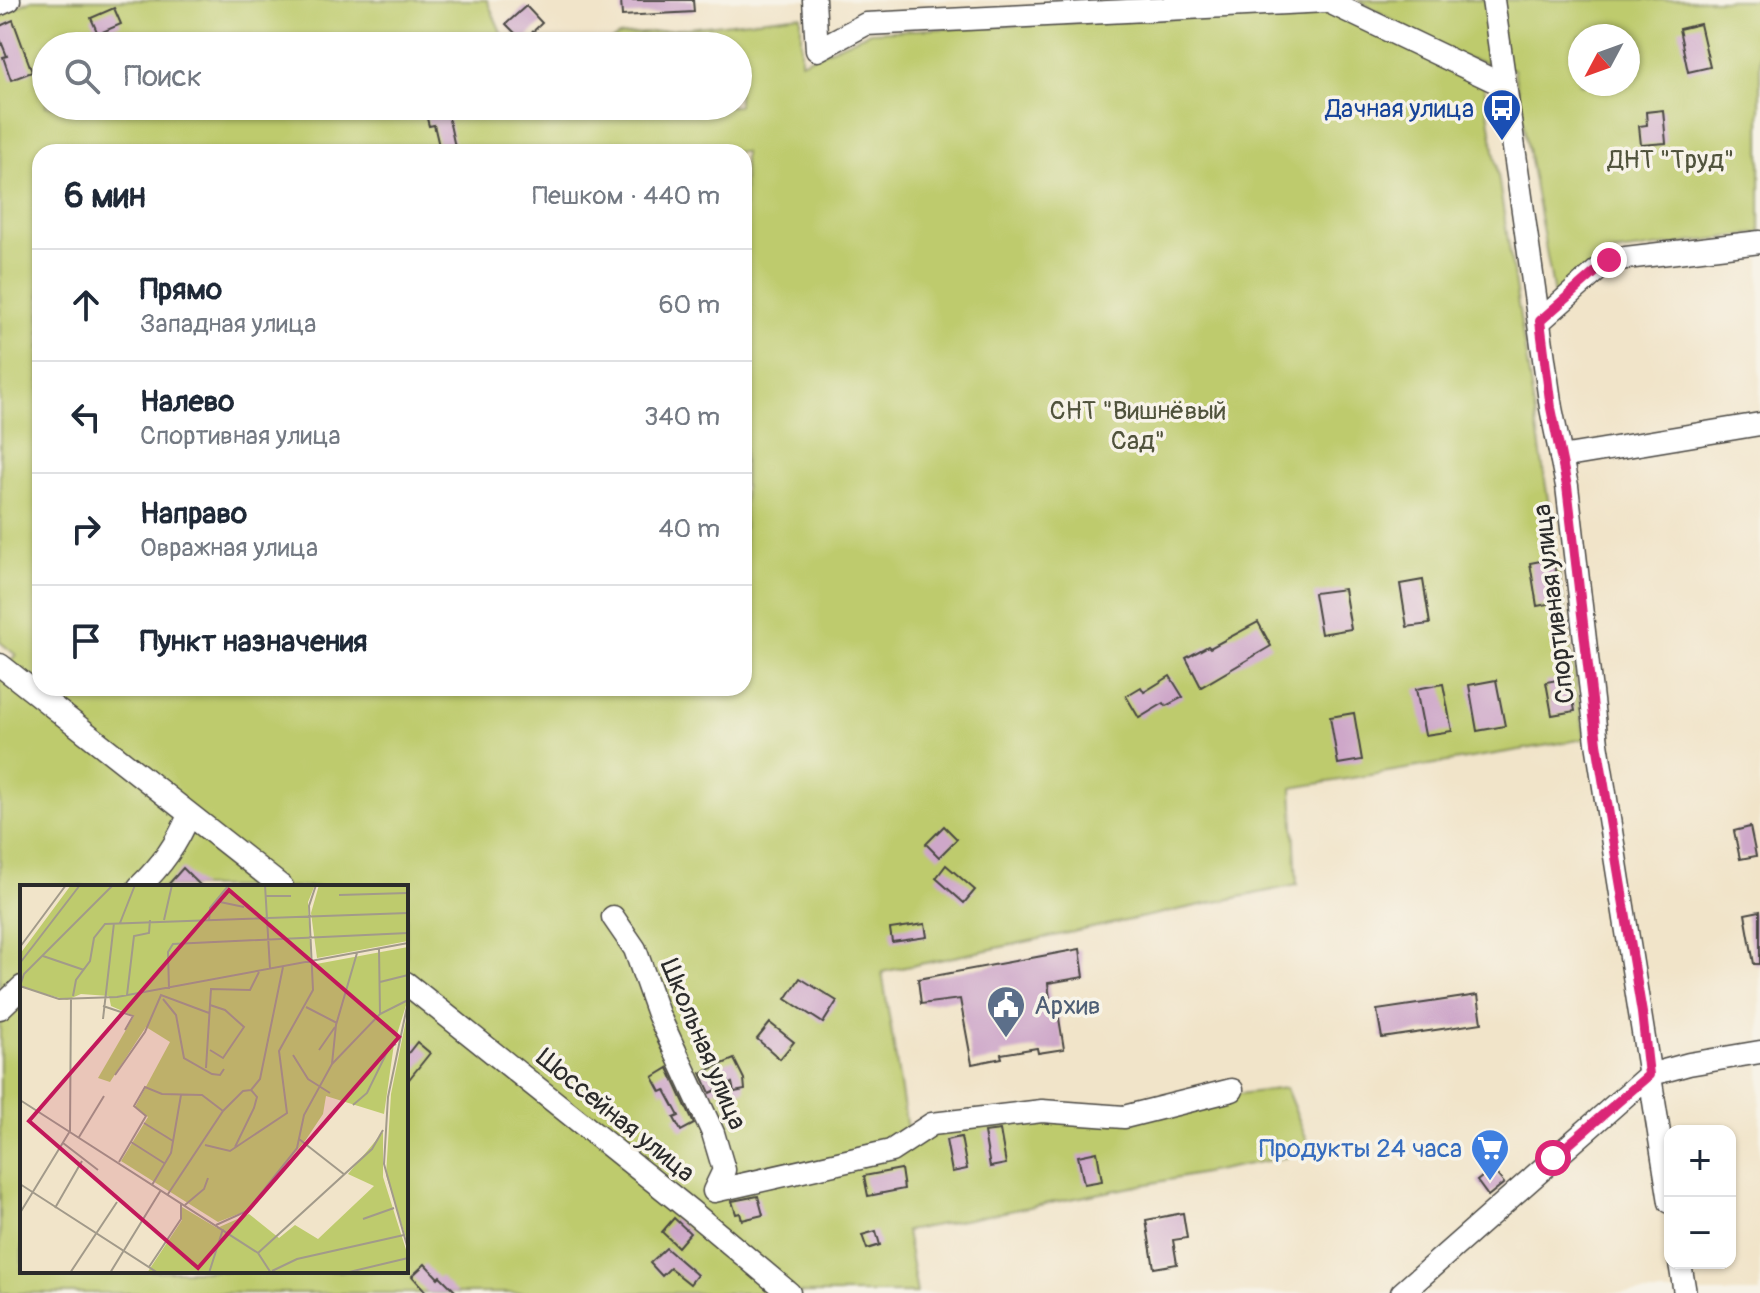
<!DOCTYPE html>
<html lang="ru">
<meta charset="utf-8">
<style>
body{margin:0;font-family:Pangolin,sans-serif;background:#f6f6f7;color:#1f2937}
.controls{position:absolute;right:24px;bottom:24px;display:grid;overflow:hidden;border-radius:16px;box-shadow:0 2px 6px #0004}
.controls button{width:72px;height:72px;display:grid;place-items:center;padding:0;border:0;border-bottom:2px solid #e0e1e3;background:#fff;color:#1f2937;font:40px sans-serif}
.compass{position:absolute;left:1568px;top:24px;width:72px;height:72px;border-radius:50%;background:#fff;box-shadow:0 2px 6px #0004;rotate:229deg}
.stop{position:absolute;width:24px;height:24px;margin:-18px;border:6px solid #db2777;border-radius:50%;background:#fff}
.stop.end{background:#db2777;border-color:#fff;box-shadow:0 2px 8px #0008}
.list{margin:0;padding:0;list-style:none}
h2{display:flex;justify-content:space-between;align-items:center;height:104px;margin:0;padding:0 32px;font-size:34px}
h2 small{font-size:26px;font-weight:400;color:#747a83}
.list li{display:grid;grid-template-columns:52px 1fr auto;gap:24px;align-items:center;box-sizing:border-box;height:112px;padding:0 32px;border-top:2px solid #e0e1e3}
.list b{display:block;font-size:30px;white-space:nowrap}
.list p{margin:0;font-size:26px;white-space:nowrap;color:#747a83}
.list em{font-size:26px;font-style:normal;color:#747a83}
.icon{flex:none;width:44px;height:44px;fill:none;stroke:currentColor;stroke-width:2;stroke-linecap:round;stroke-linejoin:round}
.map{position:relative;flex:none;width:1760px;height:1293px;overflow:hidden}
.search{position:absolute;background:#fff;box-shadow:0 2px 6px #0004;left:32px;top:32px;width:720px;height:88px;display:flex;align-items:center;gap:20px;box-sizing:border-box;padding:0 28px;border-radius:44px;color:#747a83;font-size:30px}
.panel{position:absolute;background:#fff;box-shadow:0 2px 6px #0004;left:32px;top:144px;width:720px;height:552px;border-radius:24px}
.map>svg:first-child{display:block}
.green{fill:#becb6d;stroke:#747b4c;stroke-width:2;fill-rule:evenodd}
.building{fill:#cea7c9}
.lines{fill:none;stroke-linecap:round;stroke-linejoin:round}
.minor-casing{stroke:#494743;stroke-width:25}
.minor{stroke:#fff;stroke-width:22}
.route{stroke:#db2777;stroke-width:10}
.labels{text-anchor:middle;stroke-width:7;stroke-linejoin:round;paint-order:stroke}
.transit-label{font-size:26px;fill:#164399;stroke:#f7f3e8;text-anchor:end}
.park-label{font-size:26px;fill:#50533c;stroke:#f7f3e8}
.street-label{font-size:26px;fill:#2b2b2b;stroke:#f7f3e8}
.service-label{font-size:26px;fill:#4e5e75;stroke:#f7f3e8;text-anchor:start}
.shop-label{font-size:26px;fill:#366cbe;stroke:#f7f3e8;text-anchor:end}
.inset-road{fill:none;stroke:#a29a8a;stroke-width:2}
.view{fill:#c2185b;fill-opacity:0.15;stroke:#c2185b;stroke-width:4}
.inset-edge{fill:none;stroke:#2b2b2b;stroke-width:4}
</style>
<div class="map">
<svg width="1760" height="1293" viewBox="0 0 1760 1293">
<rect width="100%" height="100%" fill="#f7f3e8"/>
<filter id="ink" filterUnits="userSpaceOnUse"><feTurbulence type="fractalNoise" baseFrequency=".0125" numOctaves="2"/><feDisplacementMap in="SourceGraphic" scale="16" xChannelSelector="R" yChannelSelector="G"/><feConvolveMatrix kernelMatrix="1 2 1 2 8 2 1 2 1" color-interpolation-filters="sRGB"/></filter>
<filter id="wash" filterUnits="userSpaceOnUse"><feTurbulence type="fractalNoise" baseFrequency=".006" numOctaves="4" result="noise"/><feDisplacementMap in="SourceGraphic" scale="32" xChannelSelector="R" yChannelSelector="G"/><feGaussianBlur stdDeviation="1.8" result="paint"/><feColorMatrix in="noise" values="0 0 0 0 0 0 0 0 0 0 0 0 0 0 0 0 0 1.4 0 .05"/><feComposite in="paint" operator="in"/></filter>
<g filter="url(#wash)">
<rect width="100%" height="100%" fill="#f1e4c9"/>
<g class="green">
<path d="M32 0H487L507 46H46V106H738V46H603L619 36 801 15V62L870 32 1332 11 1484 85 1585 739 1292 788 1297 885 882 972 908 1135 1286 1088 1312 1152 906 1231 917 1293H0V670L16 655 0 642V15ZM40 152H744V688H40ZM22 887H406V1271H22Z"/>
<path d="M1359 0H1760V233L1611 253 1555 301 1514 69 1449 54ZM1580 36H1628V84H1580Z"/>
</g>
<g id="blocks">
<g class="building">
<path d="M621 0H693L694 12 622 16Z"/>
<path d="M526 6 542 23 523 41 506 24Z"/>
<path d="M114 8 121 24 98 34 91 18Z"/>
<path d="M13 20 32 72 11 80 3 57 7 56 0 39V26Z"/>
<path d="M1700 24 1710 67 1688 72 1679 29Z"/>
<path d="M446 106 455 147 440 150 434 125 429 126 425 111Z"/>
<path d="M1663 110 1666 143 1641 145 1639 126 1647 125 1646 112Z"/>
<path d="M1546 560 1547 565 1554 564 1560 597 1552 598 1553 603 1537 606 1530 563Z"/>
<path d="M1423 580 1430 624 1407 627 1400 584Z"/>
<path d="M1344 589 1351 629 1321 634 1314 593Z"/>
<path d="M1258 622 1271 646 1201 687 1186 658 1208 646 1210 648Z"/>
<path d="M1170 676 1183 697 1166 706 1164 703 1139 718 1126 696 1141 687 1144 692Z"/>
<path d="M1569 678 1575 711 1552 715 1546 682Z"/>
<path d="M1496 680 1505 726 1477 731 1469 685Z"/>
<path d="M1443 684 1452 731 1425 735 1416 689Z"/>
<path d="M1354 713 1362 760 1338 764 1330 717Z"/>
<path d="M944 826 957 839 939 857 926 844Z"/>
<path d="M1750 827 1756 856 1740 859 1734 831Z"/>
<path d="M946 865 975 890 964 903 936 878Z"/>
<path d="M183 868 202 887H166Z"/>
<path d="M1760 911V964H1754L1745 914Z"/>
<path d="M925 924 927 937 892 942 890 929Z"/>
<path d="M1080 949 1084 977 1048 983 1051 1007 1057 1006 1064 1049 1038 1053 1037 1048 1001 1054 1002 1058 972 1064 960 999 921 1004 918 979Z"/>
<path d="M800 978 837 1001 823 1023 786 999Z"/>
<path d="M1478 995 1482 1023 1382 1038 1377 1010Z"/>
<path d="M770 1023 794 1042 780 1059 757 1039Z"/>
<path d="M417 1042 430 1053 406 1083V1056Z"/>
<path d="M734 1059 744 1079 745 1090 734 1092 732 1083 710 1093 701 1073Z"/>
<path d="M668 1068 694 1124 681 1131 674 1118 679 1116 665 1090 661 1092 653 1077Z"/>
<path d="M1000 1130 1006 1164 990 1167 984 1132Z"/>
<path d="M961 1137 967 1169 952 1172 946 1140Z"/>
<path d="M1097 1152 1102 1181 1084 1184 1078 1156Z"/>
<path d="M901 1169 904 1189 868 1196 864 1176Z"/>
<path d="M1492 1169 1504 1183 1488 1196 1477 1181Z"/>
<path d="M758 1196 763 1215 742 1220 740 1213 736 1214 732 1201Z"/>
<path d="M1183 1213 1187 1238 1173 1240 1177 1264 1154 1268 1146 1220Z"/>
<path d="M674 1218 690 1233 678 1247 662 1232Z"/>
<path d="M876 1231 880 1245 867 1249 862 1235Z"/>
<path d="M666 1248 697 1275 690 1284 670 1268 662 1276 650 1263Z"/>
<path d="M425 1264 438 1278 440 1276 457 1293H427L412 1276Z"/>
</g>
</g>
</g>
<g filter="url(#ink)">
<use href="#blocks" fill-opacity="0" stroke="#494743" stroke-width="2"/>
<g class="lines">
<g class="minor-casing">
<g id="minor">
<path d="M814 0 817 50 866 24 1327 1 1505 86"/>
<path d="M1493 0 1551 408 1567 486 1597 743 1670 1202"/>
<path d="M0 4 9 0"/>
<path d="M1540 321 1609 260 1760 242"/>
<path d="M1561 457 1760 424"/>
<path d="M0 665 282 887"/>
<path d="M139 887C162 865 177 844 189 815"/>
<path d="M613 917 635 949 658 1014 713 1133 724 1170 714 1191 891 1151 932 1124 1042 1111 1124 1117 1232 1090"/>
<path d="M406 983 691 1211 789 1293"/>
<path d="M0 1008 22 987"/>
<path d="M1680 1263 1685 1293"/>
<path d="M1402 1293 1649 1075 1689 1064 1760 1052"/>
</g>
</g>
<use href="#minor" class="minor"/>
</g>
</g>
<g class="lines" filter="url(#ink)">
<path class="route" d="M1553 1158 1649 1075 1642 1013 1597 743 1567 486 1551 408 1540 321 1609 260"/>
</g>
<defs>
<g id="bus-pin" transform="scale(2)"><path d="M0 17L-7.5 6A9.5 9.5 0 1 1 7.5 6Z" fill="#1a4fb4" stroke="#f7f3e8"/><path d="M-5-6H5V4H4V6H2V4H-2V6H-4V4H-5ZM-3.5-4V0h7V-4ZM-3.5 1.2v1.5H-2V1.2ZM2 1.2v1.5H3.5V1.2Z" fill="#fff"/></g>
<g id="civic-pin" transform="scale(2)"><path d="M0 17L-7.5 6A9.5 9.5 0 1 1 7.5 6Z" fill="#5c6f8a" stroke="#f7f3e8"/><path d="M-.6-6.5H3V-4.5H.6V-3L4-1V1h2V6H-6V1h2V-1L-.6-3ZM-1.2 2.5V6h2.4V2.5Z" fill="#fff"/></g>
<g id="supermarket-pin" transform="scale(2)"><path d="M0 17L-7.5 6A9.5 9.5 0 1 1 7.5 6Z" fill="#3f7fe0" stroke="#f7f3e8"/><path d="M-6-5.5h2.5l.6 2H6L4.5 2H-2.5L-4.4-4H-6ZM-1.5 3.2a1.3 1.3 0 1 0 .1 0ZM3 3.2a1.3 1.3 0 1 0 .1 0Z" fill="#fff"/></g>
</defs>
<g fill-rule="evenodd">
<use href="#bus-pin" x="1502" y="108"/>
<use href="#civic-pin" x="1006" y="1005"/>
<use href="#supermarket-pin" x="1490" y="1148"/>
</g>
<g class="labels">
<g class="transit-label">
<text x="1474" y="117">Дачная улица</text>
</g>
<g class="park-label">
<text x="1671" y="168">ДНТ "Труд"</text>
<text x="1138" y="419">СНТ "Вишнёвый<tspan x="1138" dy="30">Сад"</tspan></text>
</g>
<g class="street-label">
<text transform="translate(1553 604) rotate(-97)" y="9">Спортивная улица</text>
<text transform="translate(704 1044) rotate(67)" y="9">Школьная улица</text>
<text transform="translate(616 1115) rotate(39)" y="9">Шоссейная улица</text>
</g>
<g class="service-label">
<text x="1034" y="1014">Архив</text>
</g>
<g class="shop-label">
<text x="1462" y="1157">Продукты 24 часа</text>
</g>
</g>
<g transform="translate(20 885)">
<rect width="388" height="388" fill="#f1e4c9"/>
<path d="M51 0H295L288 17 291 80 388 62V114L374 159 364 229 306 211 303 229 285 256 226 326 198 337 101 276 128 232 115 222 150 157 126 142 90 197 78 193 114 131 91 121 89 111 61 109 47 115 0 102V69ZM299 0H388V56L297 73 291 28ZM388 125V359L366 290 371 209ZM363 247V292L388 371V388H127L162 335V322L197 343 229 329 259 353 275 340 298 354 354 301 328 289Z" fill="#becb6d"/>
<path class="inset-road" d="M245 0 250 84M319 10 388 8M246 11H271M200 17 224 22M144 35 152 0M189 35 190 23 209 0M100 38 115 0M0 62 46 0M359 64 360 129M23 71 64 85M0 78 60 0M360 97 388 90M0 101 39 114 97 112 388 58M0 101 4 89 93 0M149 104 148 67 153 59 388 48M107 110 114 51 129 48 130 35M53 111 56 95 70 76 74 53 85 39 388 28M143 114 156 130 164 173 192 189 200 190 204 184M388 117 368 212 364 279 388 364M190 120 205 125 224 142 203 173 190 165M83 121 113 131 105 145M286 122 317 138M83 134 94 38M299 165 315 142M273 170 288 194 310 208M312 179 360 129 388 115M186 183 191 104 230 105 239 87M95 190 125 147 141 110 189 128M0 215 238 368 251 388M333 220 347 208 369 163 376 159M124 238 153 256M59 252 84 211M279 254 325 290M111 257 144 278M43 258 78 285M185 260 210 266 267 228 259 166 293 105 289 21 296 0M215 262 234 223 237 212 231 205 240 194 263 82M99 277 126 231 114 221 125 202 142 209 182 210 203 226M0 299 138 388M132 300 151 268 161 210M148 309 203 226 223 206 231 205M165 320 184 304 188 293M35 323 62 276M0 328 50 246 51 113M343 334 374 323M196 340 227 326 277 263 284 230 312 179 316 140 337 68M238 368 352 264 363 245M129 382 161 334V318M252 386 277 374 384 350M50 388 97 317M90 388 141 305M189 388 203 344M325 388 388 373"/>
<path class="view" d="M209 5 379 152 178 383 9 236Z"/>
<rect width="388" height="388" class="inset-edge"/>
</g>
</svg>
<div class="controls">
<button>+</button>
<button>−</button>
</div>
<svg class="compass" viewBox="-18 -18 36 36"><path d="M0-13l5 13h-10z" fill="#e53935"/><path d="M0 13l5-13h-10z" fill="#747a83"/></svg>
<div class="stop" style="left:1553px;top:1158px"></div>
<div class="stop end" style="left:1609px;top:260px"></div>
<div class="search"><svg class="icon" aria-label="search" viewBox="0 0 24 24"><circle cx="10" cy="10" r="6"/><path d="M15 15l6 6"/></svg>Поиск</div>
<section class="panel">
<h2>6 мин<small>Пешком · 440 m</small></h2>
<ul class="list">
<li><svg class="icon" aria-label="ahead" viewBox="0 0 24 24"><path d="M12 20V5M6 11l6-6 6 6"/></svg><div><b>Прямо</b><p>Западная улица</p></div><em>60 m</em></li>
<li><svg class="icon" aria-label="left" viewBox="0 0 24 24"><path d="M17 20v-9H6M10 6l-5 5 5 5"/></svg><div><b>Налево</b><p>Спортивная улица</p></div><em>340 m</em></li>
<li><svg class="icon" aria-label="right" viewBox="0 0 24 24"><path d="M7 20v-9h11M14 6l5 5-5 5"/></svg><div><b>Направо</b><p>Овражная улица</p></div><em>40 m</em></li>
<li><svg class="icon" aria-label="arrive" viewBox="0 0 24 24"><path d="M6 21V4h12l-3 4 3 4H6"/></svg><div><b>Пункт назначения</b></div></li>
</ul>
</section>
</div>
